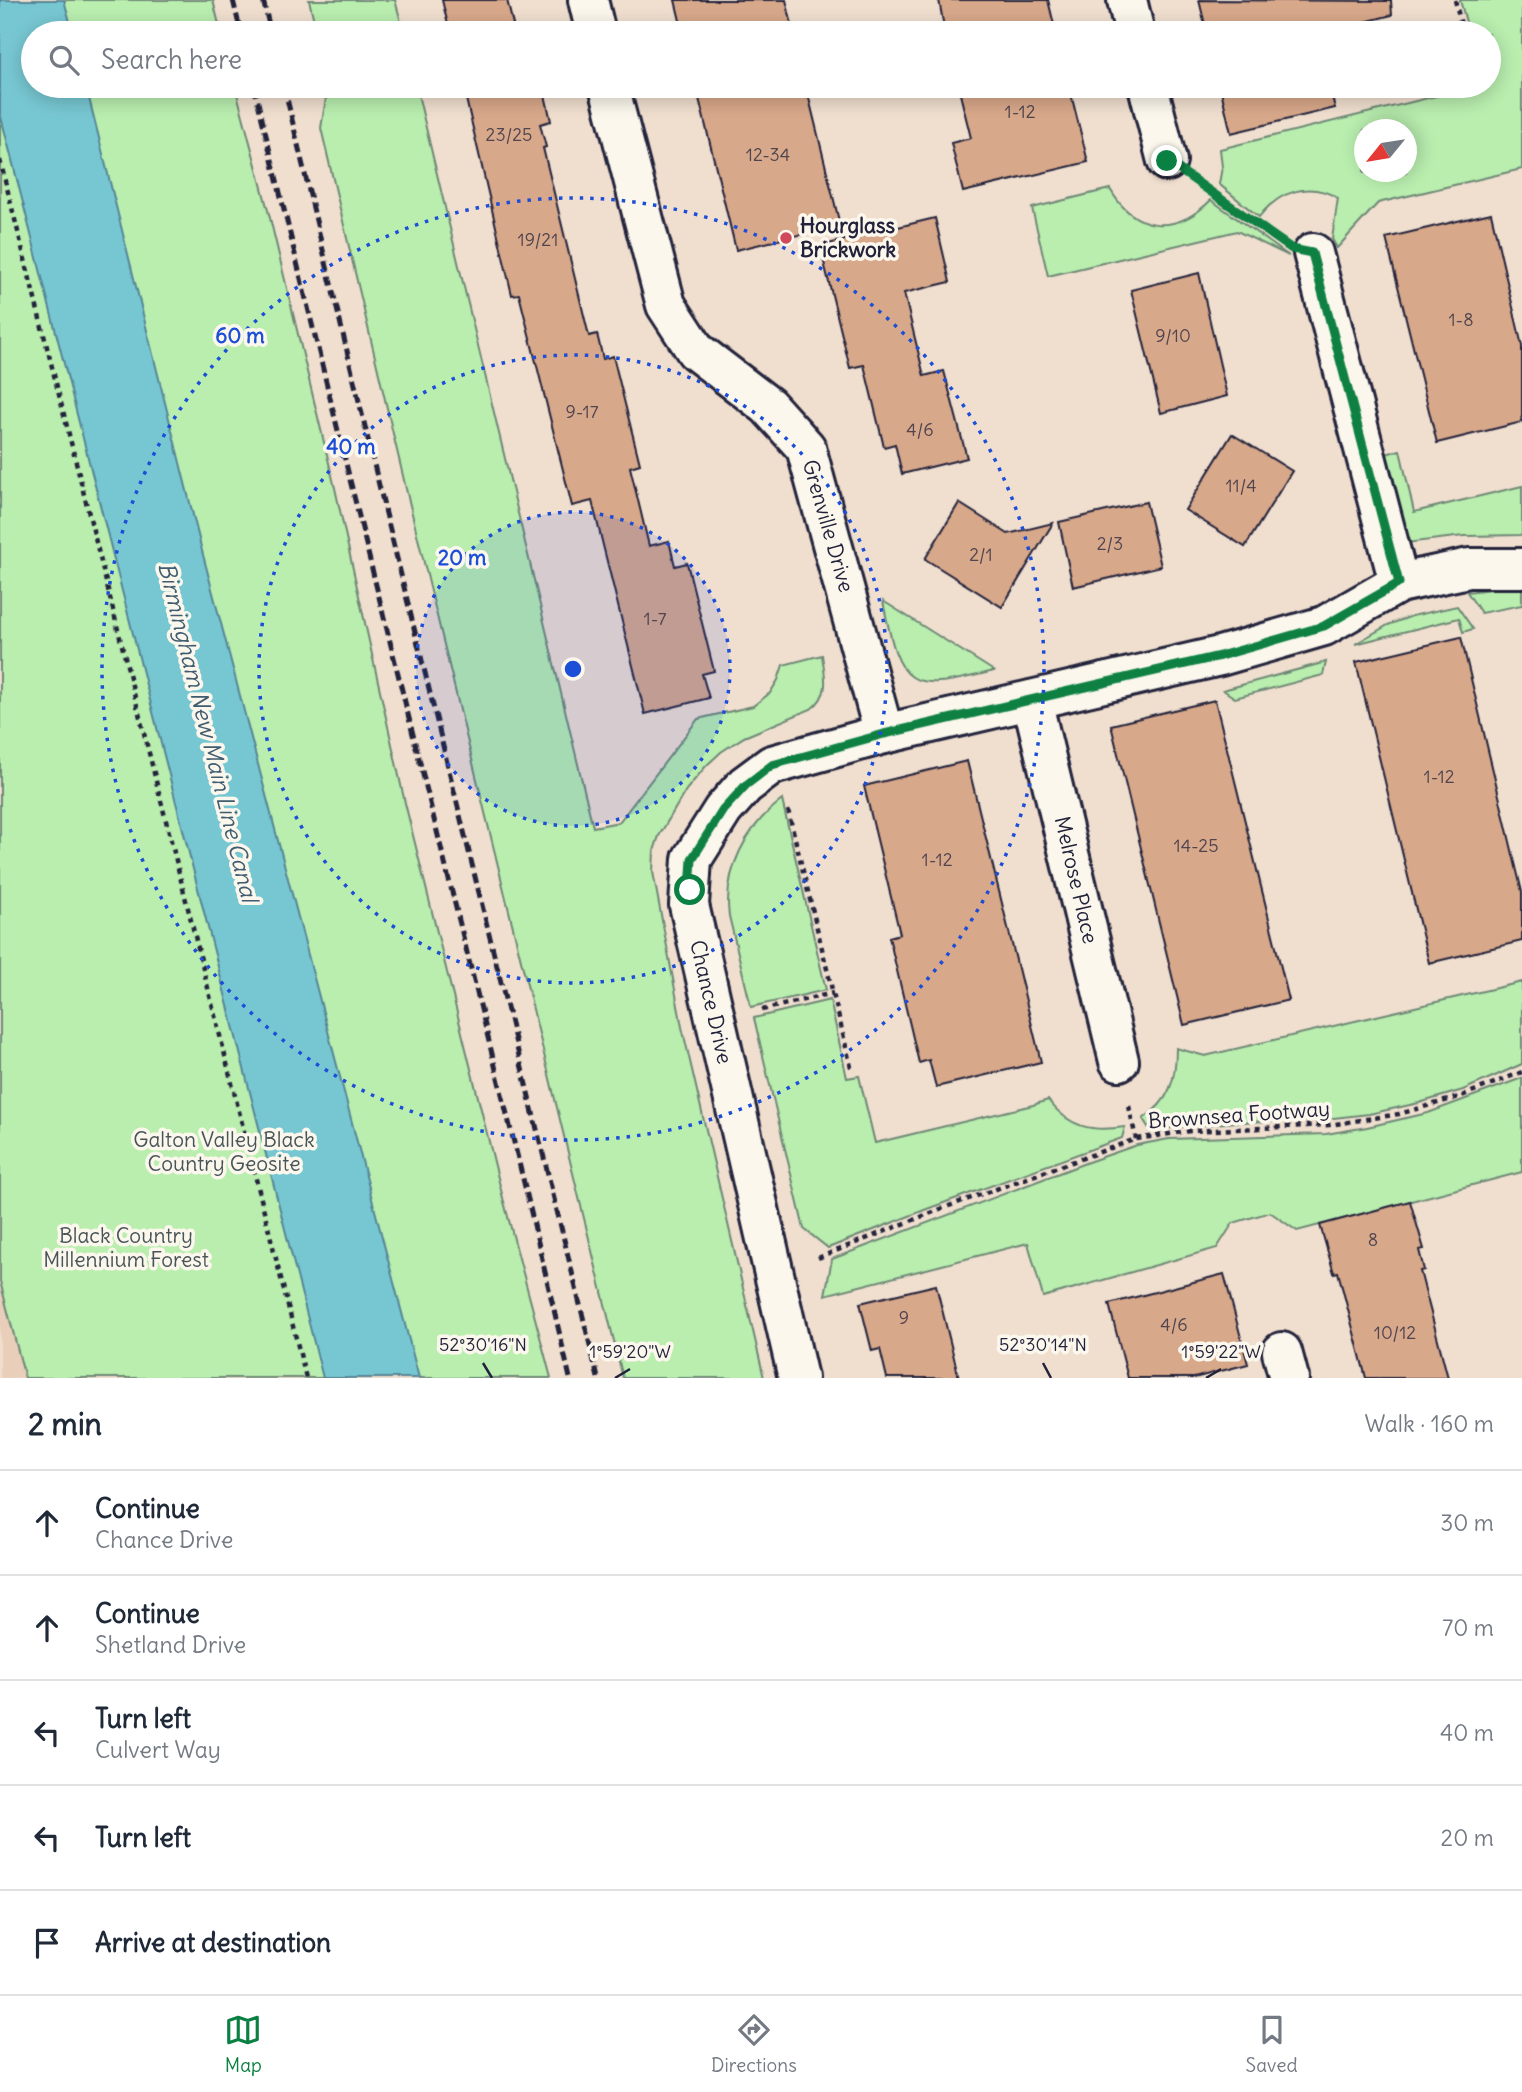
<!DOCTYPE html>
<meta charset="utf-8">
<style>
body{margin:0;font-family:Delius,sans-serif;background:#f6f6f7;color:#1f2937}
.compass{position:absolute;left:1354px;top:119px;width:63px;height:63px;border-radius:50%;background:#fff;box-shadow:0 4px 18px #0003;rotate:240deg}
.stop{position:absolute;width:21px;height:21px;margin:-16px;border:5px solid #0b8043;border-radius:50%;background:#fff}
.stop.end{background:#0b8043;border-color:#fff;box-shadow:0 2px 7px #0008}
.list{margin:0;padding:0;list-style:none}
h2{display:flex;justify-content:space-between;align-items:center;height:91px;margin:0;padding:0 28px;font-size:30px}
h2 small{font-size:23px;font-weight:400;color:#747a83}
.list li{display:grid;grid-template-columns:46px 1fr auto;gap:21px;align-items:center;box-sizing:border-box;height:105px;padding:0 28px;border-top:2px solid #e0e1e3}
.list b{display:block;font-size:26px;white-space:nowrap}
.list p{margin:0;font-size:23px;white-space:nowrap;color:#747a83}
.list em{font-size:23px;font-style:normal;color:#747a83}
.icon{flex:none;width:38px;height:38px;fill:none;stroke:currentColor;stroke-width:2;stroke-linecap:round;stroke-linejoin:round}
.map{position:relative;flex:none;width:1522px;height:1378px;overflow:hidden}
.search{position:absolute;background:#fff;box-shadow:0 4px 18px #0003;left:21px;right:21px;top:21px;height:77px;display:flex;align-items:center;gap:18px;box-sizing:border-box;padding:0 24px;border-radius:38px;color:#747a83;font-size:26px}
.sheet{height:616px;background:#fff}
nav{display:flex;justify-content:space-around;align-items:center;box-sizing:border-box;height:98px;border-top:2px solid #e0e1e3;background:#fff;font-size:19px;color:#747a83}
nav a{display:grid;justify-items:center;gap:4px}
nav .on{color:#0b8043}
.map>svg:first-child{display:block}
.built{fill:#e9ceba}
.green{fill:#b9eeaf;stroke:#6e8875;stroke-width:2;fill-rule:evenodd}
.water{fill:#77c7d2;stroke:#558596;stroke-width:2}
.building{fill:#d8a88a;stroke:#22223b;stroke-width:2}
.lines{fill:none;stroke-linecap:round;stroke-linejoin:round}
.street-casing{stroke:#22223b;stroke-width:44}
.path{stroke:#22223b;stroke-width:4.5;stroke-dasharray:5 5;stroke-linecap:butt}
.street{stroke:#fbf7ec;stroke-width:38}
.rail{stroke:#22223b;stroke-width:5;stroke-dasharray:10 5;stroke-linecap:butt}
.route{stroke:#0b8043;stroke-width:9}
.ticks{fill:none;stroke:#22223b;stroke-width:2.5}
.ring{fill:none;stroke:#1d4ed8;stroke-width:3.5;stroke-dasharray:3.5 7}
.poi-dot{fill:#d1495b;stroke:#fbf7ec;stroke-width:2.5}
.labels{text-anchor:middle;stroke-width:7;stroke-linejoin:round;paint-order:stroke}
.number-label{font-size:18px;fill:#50444f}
.poi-label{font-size:21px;font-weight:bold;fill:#22223b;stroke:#fbf7ec;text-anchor:start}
.street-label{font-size:21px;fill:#22223b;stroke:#fbf7ec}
.park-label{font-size:21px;fill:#485558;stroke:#fbf7ec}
.water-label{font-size:23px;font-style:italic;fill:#405c70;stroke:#fbf7ec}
.ticks-label{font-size:18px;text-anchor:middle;fill:#22223b;stroke:#fbf7ec;stroke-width:7;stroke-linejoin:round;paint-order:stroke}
.centre{fill:#1d4ed8;stroke:#fbf7ec;stroke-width:3.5}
.ring-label{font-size:21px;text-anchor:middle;font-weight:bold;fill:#1d4ed8;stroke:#fbf7ec;stroke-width:7;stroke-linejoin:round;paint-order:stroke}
</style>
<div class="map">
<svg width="1522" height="1378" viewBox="0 0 1522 1378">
<rect width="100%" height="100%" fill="#f0dfcf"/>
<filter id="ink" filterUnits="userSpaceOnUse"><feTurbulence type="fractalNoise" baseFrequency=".0143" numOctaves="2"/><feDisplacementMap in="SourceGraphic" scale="14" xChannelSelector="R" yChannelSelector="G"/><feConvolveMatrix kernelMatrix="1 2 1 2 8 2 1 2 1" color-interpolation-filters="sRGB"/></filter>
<g filter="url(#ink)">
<path class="built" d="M0 1281 25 1378H0Z"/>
<g class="green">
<path d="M0 0H213L221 33H33V86H235L270 218 335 488 405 803 503 1198 551 1378H25L0 1281Z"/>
<path d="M309 0H395L404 33H317Z"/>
<path d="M1460 0H1522V169L1378 203 1337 248 1332 239 1338 198C1309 181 1279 191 1259 217L1219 184 1222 167 1220 149 1469 88V86H1489V33H1469ZM1364 130H1406V172H1364Z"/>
<path d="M328 86H416L593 827 619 822 698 719 753 706 770 693 778 680 783 665 822 655C825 677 831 694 811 709L744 737 721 752 706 766 686 790 659 836 654 851 653 872 682 1027 764 1378H623L407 493 321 128Z"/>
<path d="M1110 189C1135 233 1176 235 1211 200L1289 256 1237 231 1048 276 1032 208Z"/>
<path d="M1400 450 1414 512 1522 486V535L1464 536 1406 543 1386 454Z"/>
<path d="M1508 587 1522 589V605L1481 613 1467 592Z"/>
<path d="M883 601 994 671C908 693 900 689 883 601Z"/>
<path d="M1457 606 1473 629 1463 632 1459 618 1355 644 1388 625 1412 616Z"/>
<path d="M1326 662 1323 675 1235 698 1223 690Z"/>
<path d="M782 800 826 990 751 1007 729 916C723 871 746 827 782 800Z"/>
<path d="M1522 982V1064L1463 1090 1419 1103 1369 1114 1316 1120 1236 1122 1150 1130 1143 1119C1170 1101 1176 1080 1176 1048L1205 1056Z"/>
<path d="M830 1000 847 1078 859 1076 875 1143 1033 1105 1048 1100C1070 1128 1091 1132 1125 1127L1122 1138 927 1209 828 1248 804 1229 754 1018Z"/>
<path d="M1522 1078V1172L1297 1231 1270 1212 1233 1223 1217 1248 1043 1297 1028 1243 825 1295 832 1259 1088 1162 1137 1145 1169 1139 1326 1134 1367 1127 1428 1113Z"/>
</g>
<path class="water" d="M0 0H64L73 33H33V86H86L202 551 419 1378H323L0 113Z"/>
<g class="building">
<path d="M442 0H507L515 33H450Z"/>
<path d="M675 0H786L794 33H683Z"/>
<path d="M939 0H1048L1056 33H945Z"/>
<path d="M1199 0 1391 1 1392 15 1321 33H1207Z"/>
<path d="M463 86H543L551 121 540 124 546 147 543 148 589 336 597 334 603 359 613 356 640 464 630 467 649 546 669 541 675 566 687 563 714 671 702 674 709 698 645 714 592 501 572 506 519 294 512 295Z"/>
<path d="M696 86H806L840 225 736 250Z"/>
<path d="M958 86H1069L1088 162 963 192 951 143 971 138Z"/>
<path d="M1220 86H1329L1335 108 1231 133Z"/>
<path d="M1491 213 1522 346V422L1437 443 1386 238Z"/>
<path d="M935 218 950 282 904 293 924 376 944 371 967 458 902 474 895 444 884 447 864 365 850 368 820 246Z"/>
<path d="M1199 273 1227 396 1161 413 1131 290Z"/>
<path d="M1232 434 1292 471 1245 547 1185 510Z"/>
<path d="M1146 502 1161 566 1073 587 1059 522Z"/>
<path d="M959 503 1008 534 1053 523 1002 607 925 559Z"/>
<path d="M1461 637 1522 892V941L1429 963 1356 662Z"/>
<path d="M1215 700 1289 1000 1184 1025 1111 725Z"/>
<path d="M967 761 1041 1062 936 1087 929 1060 919 1063 889 937 900 934 864 786Z"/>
<path d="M1410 1201 1424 1249 1419 1250 1424 1270 1420 1271 1448 1378H1366L1338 1272 1334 1273 1320 1225Z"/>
<path d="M1224 1274 1248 1364 1194 1378H1128L1109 1304Z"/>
<path d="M936 1285 959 1378H887L880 1349 872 1351 860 1303Z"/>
</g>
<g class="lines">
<g class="street-casing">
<g id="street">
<path d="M588 0 596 33"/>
<path d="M1127 0 1135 33"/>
<path d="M609 86 666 305 696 351 768 406 806 448 884 734"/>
<path d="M1148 86 1167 161"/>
<path d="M1313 253 1399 583"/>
<path d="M1032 700 1119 1061"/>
<path d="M1282 1352 1289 1378"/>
<path d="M798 1378 689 905 692 859 723 810 745 785 772 765 884 734 1220 656 1324 626 1399 583 1469 568H1522"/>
</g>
</g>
<g class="path">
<path d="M1455 0 1463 33"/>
<path d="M0 160 306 1378"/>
<path d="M1204 187 1271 235"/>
<path d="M788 810 852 1071"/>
<path d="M762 1010 833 993"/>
<path d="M1129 1106 1136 1139"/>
<path d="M818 1258 946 1207 1136 1139 1190 1131 1329 1125 1399 1114 1459 1097 1522 1072"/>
</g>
<use href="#street" class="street"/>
<g class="rail">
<path d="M233 0 241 33"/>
<path d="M263 0 271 33"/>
<path d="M254 86 351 484 526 1191 570 1378"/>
<path d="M284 86 377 477 598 1378"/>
</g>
</g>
</g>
<g class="lines" filter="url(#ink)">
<path class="route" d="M690 890 692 859 723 810 746 785 772 765 884 734 1220 656 1324 626 1399 583 1312 253 1292 249 1167 161"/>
</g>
<path class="ticks" d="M483 1363 492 1378M1043 1363 1051 1378M615 1378 630 1369M1206 1378 1221 1369"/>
<circle cx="573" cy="669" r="157" fill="#1d4ed8" fill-opacity=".12"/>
<g class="ring">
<circle cx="573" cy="669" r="157"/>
<circle cx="573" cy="669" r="314"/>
<circle cx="573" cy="669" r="471"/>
</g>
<circle class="poi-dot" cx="786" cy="238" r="7"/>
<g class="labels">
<g class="number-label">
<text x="1020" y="118">1-12</text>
<text x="509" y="141">23/25</text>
<text x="768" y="161">12-34</text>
<text x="538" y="246">19/21</text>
<text x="1461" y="326">1-8</text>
<text x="1173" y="342">9/10</text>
<text x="582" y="418">9-17</text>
<text x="920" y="436">4/6</text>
<text x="1241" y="492">11/4</text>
<text x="1110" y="550">2/3</text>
<text x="981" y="561">2/1</text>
<text x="655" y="625">1-7</text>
<text x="1439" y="783">1-12</text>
<text x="1196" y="852">14-25</text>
<text x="937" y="866">1-12</text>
<text x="1373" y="1246">8</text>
<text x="904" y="1324">9</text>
<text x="1174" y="1331">4/6</text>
<text x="1395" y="1339">10/12</text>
</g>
<g class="poi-label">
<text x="800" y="233">Hourglass<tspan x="800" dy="24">Brickwork</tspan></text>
</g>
<g class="street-label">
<text transform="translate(828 526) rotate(74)" y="7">Grenville Drive</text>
<text transform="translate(1076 880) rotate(77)" y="7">Melrose Place</text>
<text transform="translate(711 1002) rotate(77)" y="7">Chance Drive</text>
<text transform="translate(1239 1115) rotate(-4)" y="7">Brownsea Footway</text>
</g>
<g class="park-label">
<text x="224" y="1147">Galton Valley Black<tspan x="224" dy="24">Country Geosite</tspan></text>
<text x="126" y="1243">Black Country<tspan x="126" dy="24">Millennium Forest</tspan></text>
</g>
<g class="water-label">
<text transform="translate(208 732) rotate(76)" y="8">Birmingham New Main Line Canal</text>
</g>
</g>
<g class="ticks-label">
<text x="483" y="1351">52°30'16"N</text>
<text x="1043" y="1351">52°30'14"N</text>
<text x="630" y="1358">1°59'20"W</text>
<text x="1221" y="1358">1°59'22"W</text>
</g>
<circle cx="573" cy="669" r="10" class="centre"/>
<g class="ring-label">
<text x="240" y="343">60 m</text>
<text x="351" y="454">40 m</text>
<text x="462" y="565">20 m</text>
</g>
</svg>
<svg class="compass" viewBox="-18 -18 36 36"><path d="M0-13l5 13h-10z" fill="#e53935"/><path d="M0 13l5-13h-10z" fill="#747a83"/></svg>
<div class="stop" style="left:690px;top:890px"></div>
<div class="stop end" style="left:1167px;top:161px"></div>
<div class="search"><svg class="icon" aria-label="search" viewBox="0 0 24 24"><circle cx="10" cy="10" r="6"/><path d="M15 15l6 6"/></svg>Search here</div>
</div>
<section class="sheet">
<h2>2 min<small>Walk · 160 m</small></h2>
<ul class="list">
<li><svg class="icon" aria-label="ahead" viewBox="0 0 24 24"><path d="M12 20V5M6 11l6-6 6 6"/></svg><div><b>Continue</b><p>Chance Drive</p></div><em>30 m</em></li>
<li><svg class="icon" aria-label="ahead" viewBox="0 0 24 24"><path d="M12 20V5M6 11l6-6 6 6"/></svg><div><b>Continue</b><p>Shetland Drive</p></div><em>70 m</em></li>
<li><svg class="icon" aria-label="left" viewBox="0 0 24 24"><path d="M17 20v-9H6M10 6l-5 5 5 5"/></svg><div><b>Turn left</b><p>Culvert Way</p></div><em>40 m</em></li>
<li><svg class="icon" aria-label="left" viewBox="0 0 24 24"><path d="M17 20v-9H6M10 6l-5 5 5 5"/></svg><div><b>Turn left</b></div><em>20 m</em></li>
<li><svg class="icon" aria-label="arrive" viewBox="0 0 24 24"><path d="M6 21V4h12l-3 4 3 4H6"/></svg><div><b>Arrive at destination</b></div></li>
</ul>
</section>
<nav>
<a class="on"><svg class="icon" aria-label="map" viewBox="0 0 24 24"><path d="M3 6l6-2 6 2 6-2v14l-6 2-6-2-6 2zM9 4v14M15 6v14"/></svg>Map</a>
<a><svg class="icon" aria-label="directions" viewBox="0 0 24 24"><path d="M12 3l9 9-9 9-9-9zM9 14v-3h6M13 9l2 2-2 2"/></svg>Directions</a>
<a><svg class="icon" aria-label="saved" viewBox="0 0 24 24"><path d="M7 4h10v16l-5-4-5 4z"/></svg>Saved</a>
</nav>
